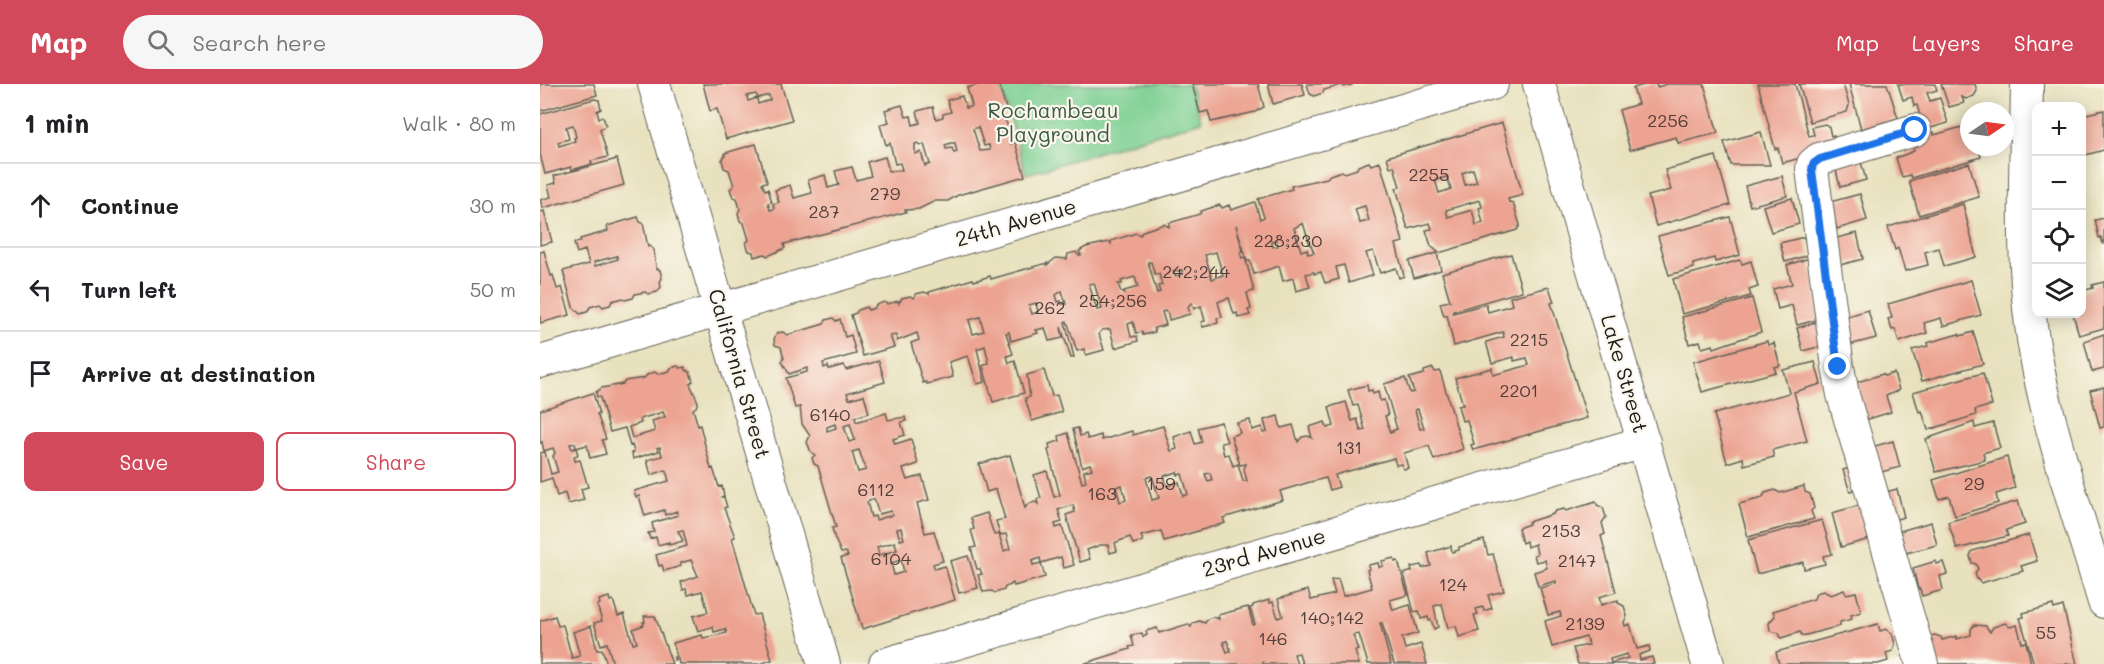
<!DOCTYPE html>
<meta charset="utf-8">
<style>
body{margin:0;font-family:Mali,sans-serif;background:#f6f6f6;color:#202124}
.controls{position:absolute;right:18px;top:18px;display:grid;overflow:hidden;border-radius:12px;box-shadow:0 3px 15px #0003}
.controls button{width:54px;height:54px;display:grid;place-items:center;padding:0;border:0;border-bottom:2px solid #e0e0e0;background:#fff;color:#202124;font:30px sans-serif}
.compass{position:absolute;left:1420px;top:18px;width:54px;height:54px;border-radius:50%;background:#fff;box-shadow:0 3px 15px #0003;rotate:77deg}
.stop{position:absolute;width:18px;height:18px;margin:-14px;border:4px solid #1a73e8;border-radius:50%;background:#fff}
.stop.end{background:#1a73e8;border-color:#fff;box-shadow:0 2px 6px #0008}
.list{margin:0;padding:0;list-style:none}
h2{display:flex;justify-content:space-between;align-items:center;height:78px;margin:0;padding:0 24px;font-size:26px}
h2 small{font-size:20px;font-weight:400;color:#757577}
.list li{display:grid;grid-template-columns:39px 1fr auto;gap:18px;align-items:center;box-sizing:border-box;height:84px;padding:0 24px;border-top:2px solid #e0e0e0}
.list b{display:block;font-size:22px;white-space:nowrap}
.list em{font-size:20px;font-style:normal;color:#757577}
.actions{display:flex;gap:12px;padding:18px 24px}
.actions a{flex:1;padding:14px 0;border:2px solid #d1495b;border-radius:12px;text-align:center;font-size:21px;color:#d1495b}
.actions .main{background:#d1495b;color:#fff}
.icon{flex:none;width:33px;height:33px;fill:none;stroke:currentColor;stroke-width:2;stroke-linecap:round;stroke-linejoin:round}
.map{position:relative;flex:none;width:1564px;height:580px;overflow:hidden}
header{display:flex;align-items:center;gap:36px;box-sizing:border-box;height:84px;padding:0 30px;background:#d1495b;color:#fff}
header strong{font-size:28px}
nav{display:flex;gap:33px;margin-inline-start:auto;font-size:21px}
.search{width:420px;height:54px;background:#f6f6f6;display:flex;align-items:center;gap:15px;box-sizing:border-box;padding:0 21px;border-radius:33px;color:#757577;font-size:22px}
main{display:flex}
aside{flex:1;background:#fff}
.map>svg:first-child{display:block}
.green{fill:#7acf92;stroke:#4b7657;stroke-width:1.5}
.building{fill:#eca391;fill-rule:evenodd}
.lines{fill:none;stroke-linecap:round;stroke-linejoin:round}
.minor-casing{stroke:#636155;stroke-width:34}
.minor{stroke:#fff;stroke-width:32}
.route{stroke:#1a73e8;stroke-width:8}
.labels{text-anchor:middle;stroke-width:4.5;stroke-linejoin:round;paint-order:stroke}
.number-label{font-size:18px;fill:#503e39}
.park-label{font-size:21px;fill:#3d5b45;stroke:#fbf7ec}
.street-label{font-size:21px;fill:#1c1c1c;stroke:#fbf7ec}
</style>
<header>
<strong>Map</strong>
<div class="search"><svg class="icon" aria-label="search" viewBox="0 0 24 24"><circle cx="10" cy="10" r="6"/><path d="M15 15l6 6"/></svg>Search here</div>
<nav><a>Map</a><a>Layers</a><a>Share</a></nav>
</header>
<main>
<aside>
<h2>1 min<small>Walk · 80 m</small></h2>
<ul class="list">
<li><svg class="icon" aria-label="ahead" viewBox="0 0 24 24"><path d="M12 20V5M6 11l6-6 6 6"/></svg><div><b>Continue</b></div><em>30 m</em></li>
<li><svg class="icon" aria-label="left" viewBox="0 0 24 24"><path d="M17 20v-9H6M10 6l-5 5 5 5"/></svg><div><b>Turn left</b></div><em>50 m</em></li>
<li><svg class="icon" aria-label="arrive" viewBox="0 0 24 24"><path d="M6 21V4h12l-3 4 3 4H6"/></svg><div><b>Arrive at destination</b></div></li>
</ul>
<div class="actions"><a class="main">Save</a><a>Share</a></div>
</aside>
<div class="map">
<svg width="1564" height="580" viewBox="0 0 1564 580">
<rect width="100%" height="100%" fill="#fbf7ec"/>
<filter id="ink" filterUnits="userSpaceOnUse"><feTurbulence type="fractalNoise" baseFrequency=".0167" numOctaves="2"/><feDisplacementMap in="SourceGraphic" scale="12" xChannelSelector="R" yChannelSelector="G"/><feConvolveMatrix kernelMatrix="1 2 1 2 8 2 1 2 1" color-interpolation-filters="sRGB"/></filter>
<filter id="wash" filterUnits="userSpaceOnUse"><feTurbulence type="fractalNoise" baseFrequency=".008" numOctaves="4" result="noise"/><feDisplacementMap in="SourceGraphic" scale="24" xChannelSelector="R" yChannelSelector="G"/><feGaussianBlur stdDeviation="1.35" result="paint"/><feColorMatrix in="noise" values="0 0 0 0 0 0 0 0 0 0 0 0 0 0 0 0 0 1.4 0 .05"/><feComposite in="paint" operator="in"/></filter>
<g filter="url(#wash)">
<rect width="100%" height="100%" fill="#e8e1be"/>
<path class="green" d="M460 0H650L661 37 486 90Z"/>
<g id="blocks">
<g class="building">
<path d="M0 0H54L57 11 0 27Z"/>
<path d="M163 0H241L252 36 186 55 177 25 170 27ZM216 10 218 14 229 11 230 16 218 20 217 14 208 17 207 12Z"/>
<path d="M440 0H459L466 25 461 27 470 47H467L471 60 475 58 485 92 418 111 408 117H395L379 125 365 126 366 128 244 160 245 164 228 172 224 170 214 173 213 168 209 167 206 159 209 156 204 139 200 137 198 129 200 125 197 114 193 113 190 105 194 102 189 86 184 84 182 76 185 72V69L216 60 227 98 222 99 225 106 228 105 232 118 228 119 230 126 234 125 233 120 239 118 235 106 250 101 254 114 272 109 268 96 285 91 288 104 299 101 295 87 312 83 316 96 324 94 331 92 327 78 345 73 349 87 362 86 360 79 355 80 350 59 346 61 340 41 349 38 345 26 362 21 366 33 371 32 373 41 380 39 377 27 393 23 396 35 403 33V30L411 28 407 16 422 12 426 24 432 22 427 4ZM438 43 444 62 449 61 450 66 440 67 433 45ZM378 59 380 62 384 60 390 80 385 82 381 68 375 70V60ZM411 59H415L417 68 414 69 412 64 406 65 405 61Z"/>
<path d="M652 0H718L724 23 715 28 671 38 668 27 660 29Z"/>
<path d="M728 0H762L765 11 733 20Z"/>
<path d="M767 0H812V1L804 3 801 1 784 6 783 9 774 12 770 10Z"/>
<path d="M1108 0H1116L1117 3 1127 0H1164L1178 49 1138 59 1136 53 1090 66 1079 26 1098 20 1093 4Z"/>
<path d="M1218 0H1255L1269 52 1274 51 1272 43 1285 40 1289 43 1291 52 1294 51 1297 64 1242 79 1238 64 1235 65Z"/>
<path d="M1259 0H1303L1309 21 1307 28 1270 38Z"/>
<path d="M1309 0H1347L1358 34 1321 45Z"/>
<path d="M1358 0H1395L1397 6 1387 9 1390 17 1400 14 1408 39 1384 46 1377 21 1374 22 1372 13 1363 16Z"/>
<path d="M1401 0H1435L1437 7 1434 12 1426 15 1422 13 1424 19 1409 23Z"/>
<path d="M54 15 59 16 61 25 57 27 59 34 63 33 66 41 60 46 68 73 51 77 52 80 32 86 31 83 5 90 0 70V30ZM33 41 36 53 34 54 35 57 19 62 18 58 29 55 26 43Z"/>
<path d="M1564 26V66L1542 72V31Z"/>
<path d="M962 39 983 111 968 115 969 118 973 119 980 141 977 146 899 169 891 162 886 146 892 145 890 139 868 145 856 104 860 103 854 82 850 83 847 73ZM933 85 937 98 925 101 922 89ZM907 93 911 105 899 109 895 96ZM940 116 942 123 939 124 943 139 936 141 932 126 908 133 906 126Z"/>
<path d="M1429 41V63H1438L1441 73 1371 94 1370 91 1362 93 1356 74 1374 67 1371 58 1394 48V51Z"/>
<path d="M1221 48 1230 81H1191L1184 58Z"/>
<path d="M1319 71 1326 96 1300 103 1294 78Z"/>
<path d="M1176 72 1190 121 1116 142 1108 112 1131 106 1125 86Z"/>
<path d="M77 75 84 101 3 124 0 116 11 113 8 101 16 99 14 92Z"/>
<path d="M829 78 831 81 840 78 863 158 856 160 864 192 859 194 856 184 840 189 833 167 826 169 833 191 809 199 804 181 796 183 799 195 785 199 781 188 774 190V188L766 190 770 203 756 207 753 194 743 197 739 182 714 190 710 177H707L696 141 703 168 700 169 702 174 705 173 714 207 707 209 711 225 708 226 710 231 698 234 697 229 694 230 689 214 685 215 678 218 682 233 677 234 678 239 663 243 661 238 665 237 661 222 654 225 652 219 650 220 648 223 650 230 629 236 628 230 625 227 622 228 626 241 614 244 615 248 603 251 602 248 596 249 593 238 588 240 591 253 597 252 598 257 575 264 570 245 562 246 559 250 564 266 546 271 544 265 537 267 527 237 525 238 534 273 531 274 521 243 523 254 509 257 505 244 496 246 498 249 471 257 469 248 466 249 473 270 467 272 469 279 475 277 484 309 453 318 443 282 449 279 445 262 437 265 445 298 437 300 428 272 409 278 413 293 387 300 386 298 383 299 371 259 379 256 377 249 357 257 356 251 350 252 354 263 323 272 311 231 316 229 318 226 326 223 328 226 334 224 336 221 344 218 347 220 359 217V219L362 214 370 212 374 214 376 210 384 208 389 210V208L433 195 434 197 450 192 451 195 507 179V181L516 174 527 175 528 170 536 168 538 171H541L539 167 546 163 569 158 571 160V157L596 149 600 151 603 147 624 140 629 143V139L660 130 661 127 680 121 682 124 689 121 691 126 715 118 720 135 724 133 718 115 752 105 751 102 787 94 790 91 802 87 805 89 817 85 818 82ZM825 122 829 137 820 139 815 125ZM763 139 770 161H771L774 169 768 170 767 165 761 167 754 144ZM737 156 738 162 733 163 731 157ZM676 168 683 191 672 195 665 171ZM608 178H611L615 191 619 190 622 201 618 202 620 208 617 209ZM642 186 643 190 635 192 633 188ZM595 193 598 203 584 207 585 210 581 208 578 200H582L581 197ZM554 199 562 225 557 226 549 200ZM522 207 526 220H522L521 217 518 218 516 211ZM496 219 498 228 492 230 489 221ZM440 233 444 247 433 250 429 236Z"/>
<path d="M1429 79 1439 113 1379 131 1369 97Z"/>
<path d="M1242 92 1247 112 1210 122 1205 102Z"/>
<path d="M1320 110 1327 136 1297 145 1290 118Z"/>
<path d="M1252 114 1259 140 1231 148 1223 122Z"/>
<path d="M1423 120 1436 173 1404 182 1399 164 1385 168 1388 181 1365 187 1358 164 1355 166 1348 143Z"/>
<path d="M4 127 12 158 0 161V128Z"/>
<path d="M98 133 100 138 103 139 108 163 110 162 114 166 116 184 120 186 122 194 120 198 121 203 117 208 108 210 105 208 95 210 93 214 85 216 83 214 72 217 70 221 63 223 60 220 50 223 47 228 40 230 33 223 23 187 49 180 45 166 37 169 34 159 41 158 40 155 68 147 67 142ZM77 172 78 175 55 182 54 178Z"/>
<path d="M1190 133 1200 171 1175 178 1174 174 1153 180 1154 184 1129 191 1118 152Z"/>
<path d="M1564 134V160H1563L1561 153 1559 154 1555 136Z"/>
<path d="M1317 149 1323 175 1296 182 1289 156Z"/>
<path d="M1264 153 1269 171 1245 178 1240 159Z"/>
<path d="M4 167 11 192 13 191 17 205 22 203 30 231 0 239V168Z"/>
<path d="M897 169 901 186 874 194 869 177Z"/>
<path d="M971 170 982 207 913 227V229L946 220 948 228 972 221 970 213 1009 203 1014 218 1011 219 1047 334 933 366 931 361 934 360 927 336 922 337 918 322 923 321 915 294 952 284 953 291 989 281 987 274 974 277V273L952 279 946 258 964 253 963 248 914 262 907 231 904 232 900 219 910 217 902 189Z"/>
<path d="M1270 174 1280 235 1257 241 1252 221 1238 225 1233 205 1252 200 1247 181Z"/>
<path d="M1200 176 1202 180 1211 177 1218 203 1209 206 1211 212 1142 230 1133 195Z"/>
<path d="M1431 196 1441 231 1403 242 1401 234 1384 239 1387 249 1359 258 1355 245 1352 246 1348 235 1352 234 1348 220Z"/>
<path d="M1564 198V244L1539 251 1533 230H1542V207L1553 204 1552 201Z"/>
<path d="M1212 214 1221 248 1174 264 1173 261 1162 264 1160 257 1149 260 1142 233Z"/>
<path d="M1328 226 1336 254 1309 261 1302 234Z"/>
<path d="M293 234 296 237 300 235 305 253 311 251 316 270 283 279 284 284 288 282 289 285 304 281 306 286 339 277 345 298 307 309 309 315 324 311 329 329 315 333 316 338 346 329 348 336 365 333 366 337 361 338 365 351 353 355 355 360 371 355 378 380 363 385 367 396 382 392 389 416 377 419 385 449 394 447 403 477 393 480 395 485 405 482 415 516 322 545 301 474 308 472 306 468 301 469 295 455 292 444 296 443 278 382 274 380 272 374 275 371 271 368 267 358 270 352 262 340 260 323 255 324 246 294 267 288V284L249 290 242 277 244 274 241 263 235 261 234 255 237 249 243 248 247 251 284 240 286 236ZM295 340 296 344 287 347V343ZM310 340 315 356 309 358 304 342ZM319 366 326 386 318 388 312 368ZM334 415 339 430 351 427 352 431 336 436 335 432 331 433 327 418ZM361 444 364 455 360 456 357 445ZM355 458 357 466 339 471 337 463ZM361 476 364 488 354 491 351 479Z"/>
<path d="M1279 237 1285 261 1263 267 1257 244Z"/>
<path d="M1433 248 1443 280 1382 297 1372 266 1388 262 1387 259 1419 250 1420 252Z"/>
<path d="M1564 250V285L1552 288 1544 257Z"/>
<path d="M1227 257 1228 261 1234 259 1240 282 1234 283 1236 288 1162 308 1153 278Z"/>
<path d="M1275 278 1281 300 1254 308 1267 357 1232 366 1234 373 1204 381 1203 374 1187 379 1174 330 1249 309 1243 286Z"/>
<path d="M138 282 140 284 145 283 146 286 150 288 153 297 150 300 158 318 156 323 153 325 158 342 160 341 171 385 173 384 179 403 182 402 184 412 181 413H184L187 423 184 424 195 453 192 454 199 478 214 531 219 530 232 576 219 580H139L138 575 134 576V573H137L133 559 162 551 163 554 187 549 185 545 174 548 173 543 158 547 153 532 168 528 162 507 148 511 146 505 143 506 141 498 158 492 151 476 140 479 141 482 124 487 122 481 119 482 116 471 147 462 143 446 138 447 143 457 129 461V458L118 461 116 453 110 455 108 449 114 448 112 439 138 431 137 427 125 431 124 426 105 432 99 412 96 413 94 407 129 397 126 386 111 391 107 376 122 372 120 363 117 364 119 367 93 375 92 369 94 368 92 361 90 362 85 344 70 348 60 313H57L56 308 62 304 83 300 85 297 104 294 107 291 114 288 118 290 129 287 131 284ZM123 328 125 333 112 337 115 347 92 354 89 343 101 339 100 335Z"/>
<path d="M893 284 895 288 900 287 923 365 894 376 889 362 885 363 864 369 868 384 863 385 862 380 856 381 854 374 795 391 799 403 790 406 786 394 770 398 740 407 743 416 683 434 685 439 624 457 621 447 601 452 603 457 593 460 590 453 577 458 575 459 577 467 570 469 568 461H560L547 466 550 475 540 478 526 431 535 428 533 421 518 426 522 438 515 440 516 444 522 442 534 481 524 484 521 473 501 479 500 474 492 477 493 481 501 479 505 493 474 502 473 499 471 500V501L465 503 464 506 455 509 452 507 443 508 438 491 442 490 440 485H437L431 464 436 463 431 446 434 445 431 434 447 429 454 451 459 450 464 467 470 465 466 450 460 451 456 437 465 435 456 405 447 408 439 380 470 371 485 424 488 420 495 418 498 420 497 415 501 414 494 391 507 387 514 413 520 411 508 366 510 365 509 360 520 357 519 352 528 349 542 399 546 398 544 387 552 385 550 380 542 383 533 345 538 344 540 352 546 350 548 355 561 351 562 356 592 347 593 351 623 342 631 367 637 365 634 353 651 347 655 360 662 358 658 344 681 338 687 358 681 359 684 371 689 370 693 382 698 380 703 397H707L704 385 706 380 700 381 691 352 700 349 697 339 710 336 712 346 722 343 723 349 727 348 724 336 738 332 741 344 753 341 758 358 762 353 768 352 772 354 769 343 785 338 787 344 794 342 789 323 806 318 812 337 817 335 821 347 825 346 818 321 813 322 808 306 827 301 828 307 832 306 833 310 838 308 840 317 844 316 848 331 845 332 850 349 853 348 852 347 857 345 844 300 865 294 870 309 874 308 869 294 884 290V287ZM878 325 884 344 880 345 875 326ZM637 388 638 391 642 390 648 410 643 412 639 398 627 402 624 392ZM670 389 672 396 668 397 665 390ZM612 392 619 414 612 416 606 394ZM582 401 586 416 580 418 576 403Z"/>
<path d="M504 286 512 312 517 311 522 328 492 337 485 314 490 313 487 291Z"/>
<path d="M1354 289 1359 306 1346 312 1351 328 1325 336 1314 299 1343 290 1344 292Z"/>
<path d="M1443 289 1452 321 1435 326 1436 331 1388 346 1382 327 1379 328 1373 308Z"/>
<path d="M1564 303V343L1560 344 1550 306Z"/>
<path d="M53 309 59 330H57L66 355 62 356 66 370 50 374 47 361 36 364 35 359 30 360 32 365 36 364 38 371 34 372 35 377 40 376 48 403 41 405 44 416 28 420 25 409 17 412 12 394 0 398V369L5 368 11 390 18 388 13 372 15 369 13 364 4 367 2 358 0 359V326Z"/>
<path d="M1434 338 1435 344 1453 339 1460 364 1443 369 1445 376 1396 388 1386 355Z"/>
<path d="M1353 357 1360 383 1334 390 1328 364Z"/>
<path d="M1467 373 1475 404 1456 410 1458 419 1415 432 1409 412 1399 415 1393 396Z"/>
<path d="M1319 381 1325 404 1310 408 1303 386Z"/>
<path d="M1264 402 1265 408 1270 410 1274 424 1271 427 1274 435 1208 453 1199 420 1222 414 1225 409 1235 406 1240 409Z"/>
<path d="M1357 405 1364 433 1346 438 1339 410Z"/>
<path d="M1478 417 1485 440 1466 446 1468 452 1417 465 1408 438Z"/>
<path d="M1056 418 1057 421 1063 424 1066 433 1062 439 1065 450 1061 452 1076 508 1059 513 1061 521 1078 516V519L1084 522 1087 532 1084 538 1085 542 1090 540 1097 565 1109 562 1110 567 1099 571 1100 576 1112 573 1114 580H1038L1033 564 1049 561 1046 553 1012 563 1005 537 1021 532 1020 528 1008 531 1000 504 1016 500V497L998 502 994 488 1007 484 1005 476 996 478 994 471 997 470 995 460 987 463 986 457 982 459 978 444 989 440 988 438 1013 430 1015 427 1024 425 1026 427ZM1087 570 1088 574 1071 579 1070 575Z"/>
<path d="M1321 421 1330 455 1301 463 1292 429Z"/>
<path d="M1282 436 1292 470 1283 472 1285 480 1264 485 1263 478 1217 490 1208 456Z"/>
<path d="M1391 438 1397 461 1366 469 1360 447Z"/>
<path d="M1489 451 1497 477 1481 482 1483 487 1441 499 1437 495 1435 489 1438 485 1436 480 1432 479 1430 472 1432 467Z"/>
<path d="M944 456 948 471 953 470 964 507 948 511 952 524 944 527 943 523 936 525 938 530 934 531 939 547 919 553 916 542 908 544 902 520 894 522 898 543 894 545 891 536 889 537 888 533 881 535 879 527 874 528 864 490 872 487 871 483 881 481 882 484 891 482 888 469 911 462 912 468 919 466V463Z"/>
<path d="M428 472 438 504 419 509 410 477Z"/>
<path d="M854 474 855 478 858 477 868 511 850 516 853 526 870 521 878 549 862 554 865 565 881 560 887 580H854L842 539H840L851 580H828L819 550 813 551 818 566 815 567 819 580H762L759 569 754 570 757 580H724L723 578 720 580H543L590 565 589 563 594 562 591 551 602 549 603 553 607 551 606 547 617 544 619 549 648 540 651 543 653 539 659 537 665 539 667 535 673 533 679 535 678 531 708 523 713 541 715 540 710 524 713 523V521L729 516 730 519 733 518 738 534 743 532 738 515 768 506 771 516 795 510 791 496 798 495 803 512 832 504 827 486 829 485 828 481 838 479 839 483 843 482 842 477ZM687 557 691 567 687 568 683 558Z"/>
<path d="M1396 477V480L1403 478 1407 490 1400 492 1403 506 1382 512 1380 505H1378L1373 484Z"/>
<path d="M1304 506 1306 510 1316 508 1321 528 1311 531 1312 535 1300 538V542L1262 552 1260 548 1241 554 1239 549 1230 547 1229 539 1235 532 1233 527 1274 515 1276 509 1283 507 1291 511Z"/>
<path d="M69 513 70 517 73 516 78 532 84 530 93 560 97 559 93 545 104 541 103 538H105L104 532H115L132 580H73L67 559 61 561 54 539 62 537 57 521 60 520 59 516Z"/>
<path d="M1513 521 1514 525 1523 522 1537 580H1494L1480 534 1484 533 1483 529Z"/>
<path d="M15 532 18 542 23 541 32 574 40 572 33 548 51 542 57 566 62 565 67 580H0V537Z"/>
<path d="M1465 539 1470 543 1477 541 1482 559 1486 558 1491 579 1388 580 1387 553 1395 551 1401 553 1402 556 1417 552V555L1431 551V545L1434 541 1446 542 1450 548 1453 543Z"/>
<path d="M1338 540 1340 547 1346 545 1352 549 1355 560 1353 567 1346 569 1348 577 1338 580H1239L1236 568Z"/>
</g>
</g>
</g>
<g filter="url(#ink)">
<use href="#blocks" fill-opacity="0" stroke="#636155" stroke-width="1.5"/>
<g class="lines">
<g class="minor-casing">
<g id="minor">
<path d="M114 0 284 580"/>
<path d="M999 0 1168 580"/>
<path d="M1487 0C1486 71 1482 143 1488 214 1497 318 1535 419 1564 518"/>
<path d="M1375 46 1279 75 1273 80 1272 85 1298 283 1303 311 1382 580"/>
<path d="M0 278 952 0"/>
<path d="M345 580 1104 358"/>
</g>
</g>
<use href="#minor" class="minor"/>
</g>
</g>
<g class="lines" filter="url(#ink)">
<path class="route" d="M1298 283 1272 86 1273 80 1280 75 1375 46"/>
</g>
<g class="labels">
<g class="number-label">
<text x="1128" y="43">2256</text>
<text x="889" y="97">2255</text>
<text x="345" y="116">279</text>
<text x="284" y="134">287</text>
<text x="748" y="163">228;230</text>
<text x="656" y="194">242;244</text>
<text x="573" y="223">254;256</text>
<text x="510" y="230">262</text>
<text x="989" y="262">2215</text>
<text x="979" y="313">2201</text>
<text x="290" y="337">6140</text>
<text x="809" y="370">131</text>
<text x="621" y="406">159</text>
<text x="1434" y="406">29</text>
<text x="336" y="412">6112</text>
<text x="562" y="416">163</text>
<text x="1021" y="453">2153</text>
<text x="351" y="481">6104</text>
<text x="1037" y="483">2147</text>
<text x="913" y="507">124</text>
<text x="792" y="540">140;142</text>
<text x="1045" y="546">2139</text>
<text x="1506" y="555">55</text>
<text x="733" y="561">146</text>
</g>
<g class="park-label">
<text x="513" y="34">Rochambeau<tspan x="513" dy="24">Playground</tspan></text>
</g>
<g class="street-label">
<text transform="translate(476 139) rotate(-16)" y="7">24th Avenue</text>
<text transform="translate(199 290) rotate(74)" y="7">California Street</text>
<text transform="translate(1084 290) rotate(74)" y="7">Lake Street</text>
<text transform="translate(724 469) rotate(-16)" y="7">23rd Avenue</text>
</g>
</g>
</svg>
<div class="controls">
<button>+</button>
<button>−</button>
<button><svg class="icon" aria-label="locate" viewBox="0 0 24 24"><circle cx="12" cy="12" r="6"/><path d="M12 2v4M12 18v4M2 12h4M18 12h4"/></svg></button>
<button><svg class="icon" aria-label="layers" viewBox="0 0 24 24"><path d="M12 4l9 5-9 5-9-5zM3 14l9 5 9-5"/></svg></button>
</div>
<svg class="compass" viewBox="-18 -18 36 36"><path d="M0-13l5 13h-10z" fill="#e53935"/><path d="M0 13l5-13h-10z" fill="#757577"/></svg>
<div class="stop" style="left:1375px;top:46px"></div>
<div class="stop end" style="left:1298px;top:283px"></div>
</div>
</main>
